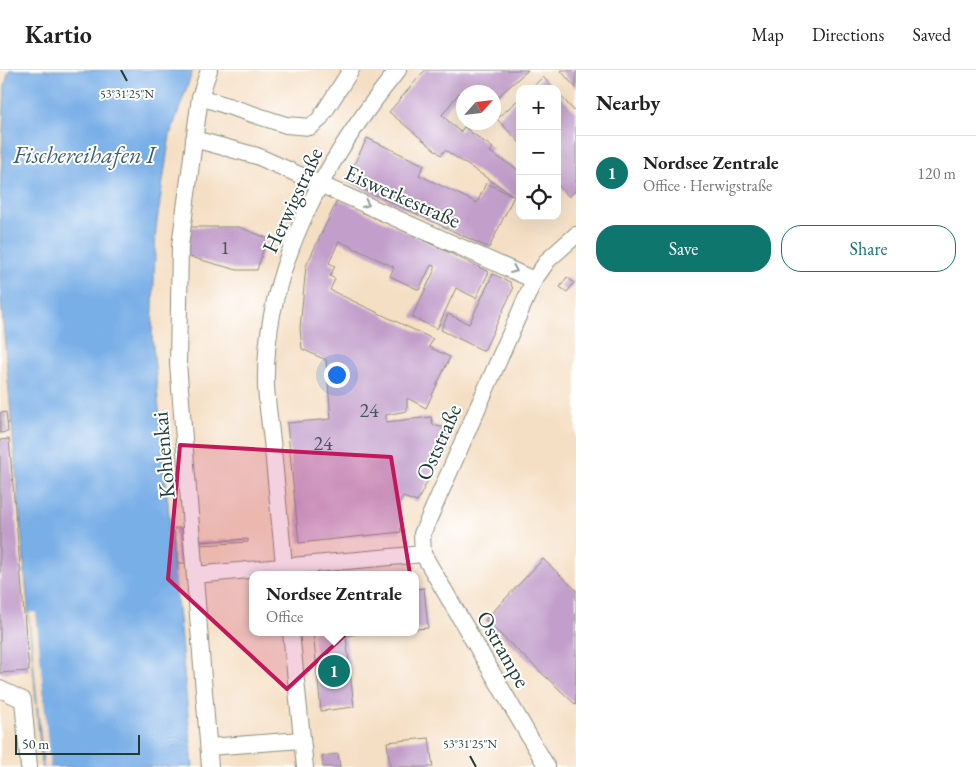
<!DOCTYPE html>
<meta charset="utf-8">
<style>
body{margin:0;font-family:"EB Garamond",serif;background:#f6f6f6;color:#222}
.controls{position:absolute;right:15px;top:15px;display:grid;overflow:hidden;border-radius:10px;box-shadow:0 5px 20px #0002}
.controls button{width:45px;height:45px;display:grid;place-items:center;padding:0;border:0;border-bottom:1px solid #e0e0e0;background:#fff;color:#222;font:25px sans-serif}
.compass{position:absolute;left:456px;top:15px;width:45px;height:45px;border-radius:50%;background:#fff;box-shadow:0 5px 20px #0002;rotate:63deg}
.scale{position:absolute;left:15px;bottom:12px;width:125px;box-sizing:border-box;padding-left:5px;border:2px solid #1f3d34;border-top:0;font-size:14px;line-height:18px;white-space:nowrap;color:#1f3d34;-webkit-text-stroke:4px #fff;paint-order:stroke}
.you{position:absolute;left:336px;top:304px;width:18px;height:18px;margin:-12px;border:4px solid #fff;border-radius:50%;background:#1a73e8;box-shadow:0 0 0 8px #1a73e833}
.badge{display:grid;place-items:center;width:32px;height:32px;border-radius:50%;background:#0f766e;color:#fff;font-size:16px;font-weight:700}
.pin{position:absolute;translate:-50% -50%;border:2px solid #fff;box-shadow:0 1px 5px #0006}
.popup{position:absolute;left:249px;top:501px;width:170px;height:65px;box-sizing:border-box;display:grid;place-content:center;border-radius:10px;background:#fff;filter:drop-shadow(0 1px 4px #0005);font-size:16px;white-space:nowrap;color:#767676}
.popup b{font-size:19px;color:#222}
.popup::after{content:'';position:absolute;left:50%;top:100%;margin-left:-10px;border:10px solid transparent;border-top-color:#fff}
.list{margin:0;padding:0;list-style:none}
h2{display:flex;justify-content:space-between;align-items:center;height:65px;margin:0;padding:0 20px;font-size:21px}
h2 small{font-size:16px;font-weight:400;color:#767676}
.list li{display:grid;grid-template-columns:32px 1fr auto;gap:15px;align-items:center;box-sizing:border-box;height:75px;padding:0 20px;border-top:1px solid #e0e0e0}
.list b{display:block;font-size:19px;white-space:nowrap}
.list p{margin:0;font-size:16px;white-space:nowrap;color:#767676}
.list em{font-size:16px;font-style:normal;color:#767676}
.actions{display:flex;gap:10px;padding:15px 20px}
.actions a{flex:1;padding:11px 0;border:1px solid #0f766e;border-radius:20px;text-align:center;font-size:18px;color:#0f766e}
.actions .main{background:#0f766e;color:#fff}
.icon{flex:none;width:28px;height:28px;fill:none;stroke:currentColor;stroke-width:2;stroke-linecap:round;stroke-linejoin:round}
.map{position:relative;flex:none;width:576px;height:697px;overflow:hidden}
header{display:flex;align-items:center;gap:30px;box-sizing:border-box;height:70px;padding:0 25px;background:#fff;border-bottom:1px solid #e0e0e0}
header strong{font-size:24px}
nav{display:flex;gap:28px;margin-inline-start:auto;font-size:18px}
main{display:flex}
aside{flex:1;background:#fff}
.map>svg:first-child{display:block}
.water{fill:#79afe7;stroke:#4c768e}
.pier{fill:#f5dfc4}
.building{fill:#c29fcb}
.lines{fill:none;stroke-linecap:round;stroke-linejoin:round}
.minor-casing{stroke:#8a8e7c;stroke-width:18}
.minor{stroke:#fff;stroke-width:16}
.oneway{stroke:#8f9e9a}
.marked{fill:#c2185b;fill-opacity:0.2;stroke:#c2185b;stroke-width:4;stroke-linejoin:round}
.ticks{fill:none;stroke:#1f3d34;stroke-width:2}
.labels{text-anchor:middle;stroke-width:4;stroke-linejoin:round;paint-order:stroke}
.number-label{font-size:20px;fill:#48565a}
.street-label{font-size:22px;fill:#1f3d34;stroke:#fff}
.water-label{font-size:24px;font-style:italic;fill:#3a5f6a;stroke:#fff}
.ticks-label{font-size:12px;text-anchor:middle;fill:#1f3d34;stroke:#fff;stroke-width:4;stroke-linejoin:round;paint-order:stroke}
</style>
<header>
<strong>Kartio</strong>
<nav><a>Map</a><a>Directions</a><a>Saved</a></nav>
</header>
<main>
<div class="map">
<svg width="576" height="697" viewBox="0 0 576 697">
<rect width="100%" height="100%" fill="#fff"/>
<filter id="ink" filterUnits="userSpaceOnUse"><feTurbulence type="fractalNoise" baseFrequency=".02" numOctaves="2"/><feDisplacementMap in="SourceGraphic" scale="10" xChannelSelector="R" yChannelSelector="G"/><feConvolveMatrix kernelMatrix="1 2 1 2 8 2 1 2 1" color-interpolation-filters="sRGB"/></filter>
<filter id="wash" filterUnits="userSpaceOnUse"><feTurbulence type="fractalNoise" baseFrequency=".0096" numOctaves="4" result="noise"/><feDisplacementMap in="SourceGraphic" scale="20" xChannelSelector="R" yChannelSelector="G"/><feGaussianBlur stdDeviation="1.12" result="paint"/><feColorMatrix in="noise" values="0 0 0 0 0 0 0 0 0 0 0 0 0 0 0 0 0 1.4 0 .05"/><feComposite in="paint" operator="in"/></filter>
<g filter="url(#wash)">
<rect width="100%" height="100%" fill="#f5dfc4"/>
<path class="water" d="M9 0H193L170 65 156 158 152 265 193 697H42L0 219V126L5 16Z"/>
<path class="pier" d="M36 542 50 697H44L29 543Z"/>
<g id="blocks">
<g class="building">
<path d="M425 0H528L493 31V22H463V27L459 23 442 45 460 62 464 57 493 78 490 82 520 101V130L445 80 441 85 389 42Z"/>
<path d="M560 0H576V18Z"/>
<path d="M543 7 554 19H530Z"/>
<path d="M557 22 576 43V120L569 127 557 114Z"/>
<path d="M520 28V73L497 49Z"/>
<path d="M367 68 424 95 419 105 477 133 486 113 514 126 489 178 346 111Z"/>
<path d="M338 129 489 202 476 228 456 218 437 259 412 247 436 197 431 195 419 220 390 206 394 197 339 171 329 193 335 196 330 206 335 209 330 220 433 269 429 277 450 287 426 338 407 328V341L386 345V352L431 347 433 355 453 360 417 432 403 427 399 434 401 462 299 473 287 353 331 349 326 290 302 279 300 258 306 196Z"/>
<path d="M186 157H239L267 168 257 200H237L187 186Z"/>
<path d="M493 204 510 212 513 219 484 281 441 260 448 244 469 254Z"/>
<path d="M567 207 574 213 567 222 560 217Z"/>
<path d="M6 342 8 362 0 363V343Z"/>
<path d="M9 369 29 601 0 603V370Z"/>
<path d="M174 458H182L184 473 248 469V472L184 476 186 493H178Z"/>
<path d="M543 489 576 520V635L485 550Z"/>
<path d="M424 518 428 558 415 559V519Z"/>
<path d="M313 562H369L346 566 354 637 321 641Z"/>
<path d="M429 668 433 697H390L387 672Z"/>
<path d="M338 684 340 697H323L322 686Z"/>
</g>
</g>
</g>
<g filter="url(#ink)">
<use href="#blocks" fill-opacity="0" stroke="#8a8e7c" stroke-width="1"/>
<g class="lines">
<g class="minor-casing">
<g id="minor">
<path d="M209 0 200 27 180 176 178 293 210 697"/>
<path d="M200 27 286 55 310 57 319 50 351 0"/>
<path d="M194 69 257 86 534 210"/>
<path d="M195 505 423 484"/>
<path d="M285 505C281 463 277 422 273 380 271 359 267 337 266 316 263 199 326 88 398 0"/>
<path d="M291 562 305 697"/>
<path d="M0 619 23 630 29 697"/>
<path d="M209 677 302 670"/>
<path d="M547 697 423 484 422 464 534 210 548 190 576 165"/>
</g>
</g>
<use href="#minor" class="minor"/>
</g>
<defs><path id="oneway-chevron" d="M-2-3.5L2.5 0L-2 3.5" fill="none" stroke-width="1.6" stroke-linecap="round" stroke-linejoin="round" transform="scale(1.25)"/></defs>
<g class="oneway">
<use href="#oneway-chevron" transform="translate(366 134) rotate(24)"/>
<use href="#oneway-chevron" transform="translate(514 200) rotate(24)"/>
</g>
</g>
<path class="marked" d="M180 375 391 387 410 504 287 619 168 509Z"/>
<path class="ticks" d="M121 0 127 11M470 686 476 697"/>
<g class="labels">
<g class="number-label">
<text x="225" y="184">1</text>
<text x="369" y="347">24</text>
<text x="323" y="380">24</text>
</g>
<g class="street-label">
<text transform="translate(403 126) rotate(24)" y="8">Eiswerkestraße</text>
<text transform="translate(292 130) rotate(-65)" y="8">Herwigstraße</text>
<text transform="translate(438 372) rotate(-66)" y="8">Oststraße</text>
<text transform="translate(163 385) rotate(-95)" y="8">Kohlenkai</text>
<text transform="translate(504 579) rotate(60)" y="8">Ostrampe</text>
</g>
<g class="water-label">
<text x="84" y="93">Fischereihafen I</text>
</g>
</g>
<g class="ticks-label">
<text x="127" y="28">53°31'25"N</text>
<text x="470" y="678">53°31'25"N</text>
</g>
</svg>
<div class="controls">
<button>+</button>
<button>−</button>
<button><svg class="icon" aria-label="locate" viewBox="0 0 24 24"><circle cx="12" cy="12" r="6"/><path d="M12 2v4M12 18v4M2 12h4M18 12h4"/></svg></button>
</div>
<svg class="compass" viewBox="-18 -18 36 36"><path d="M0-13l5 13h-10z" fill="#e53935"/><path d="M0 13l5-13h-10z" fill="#767676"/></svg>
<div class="scale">50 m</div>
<div class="you"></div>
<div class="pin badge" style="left:334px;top:601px">1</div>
<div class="popup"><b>Nordsee Zentrale</b>Office</div>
</div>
<aside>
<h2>Nearby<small></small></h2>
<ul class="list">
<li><span class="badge">1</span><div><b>Nordsee Zentrale</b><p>Office · Herwigstraße</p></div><em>120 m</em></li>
</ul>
<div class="actions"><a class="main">Save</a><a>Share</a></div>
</aside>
</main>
